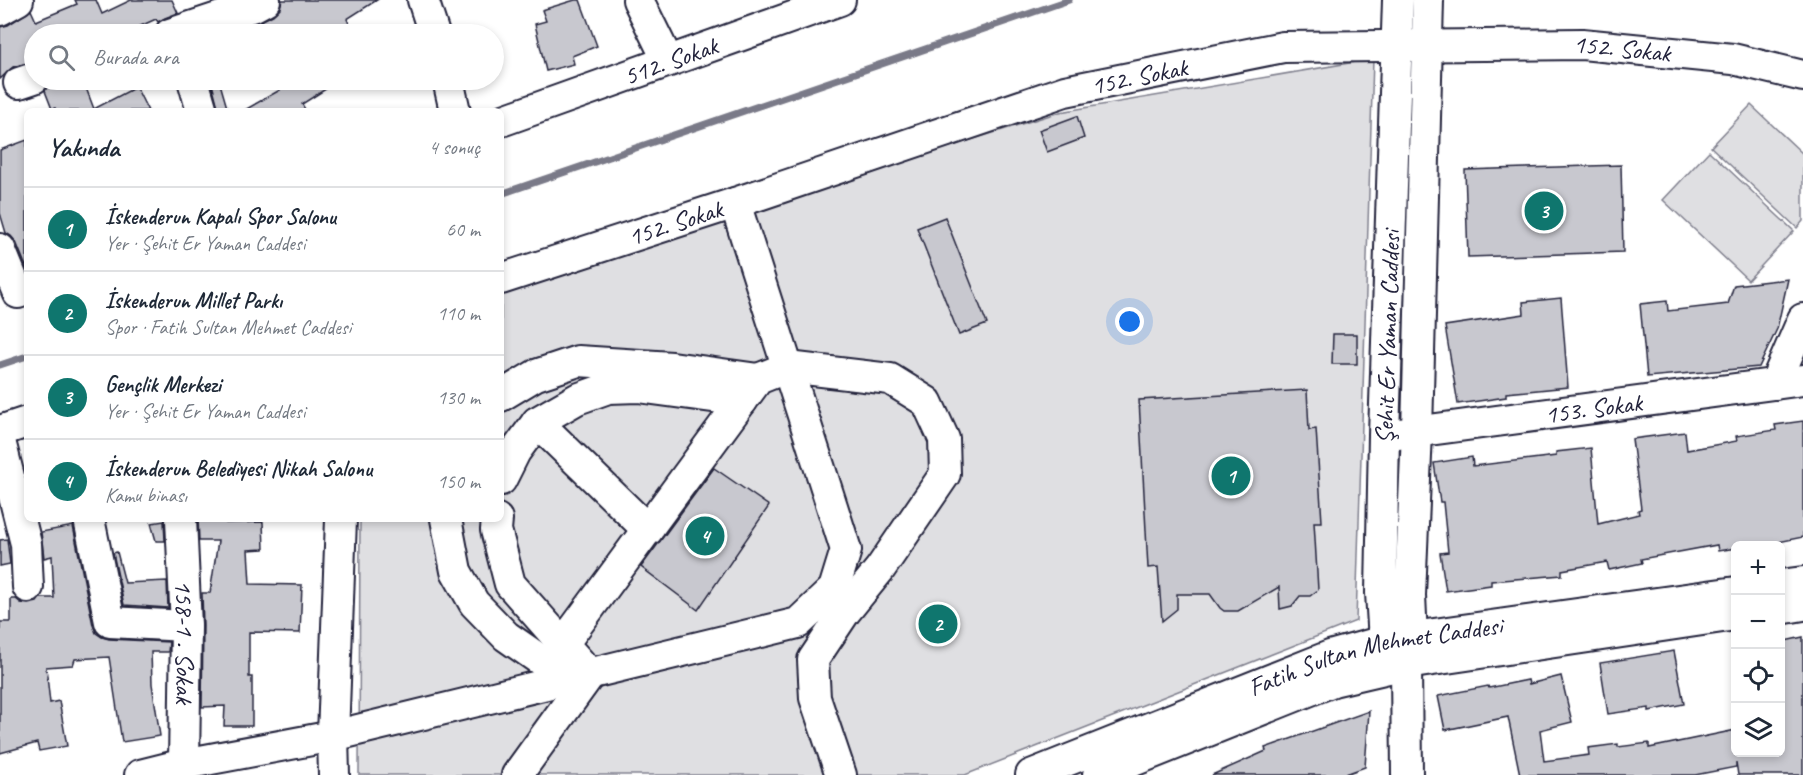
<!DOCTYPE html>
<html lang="tr">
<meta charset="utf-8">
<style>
body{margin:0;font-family:Caveat,sans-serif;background:#f2f2f3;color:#1f2937}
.controls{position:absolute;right:18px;bottom:18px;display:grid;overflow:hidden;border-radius:9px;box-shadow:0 3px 9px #0003}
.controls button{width:54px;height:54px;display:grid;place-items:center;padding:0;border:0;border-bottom:2px solid #e0e1e3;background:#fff;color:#1f2937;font:30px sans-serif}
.you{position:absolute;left:1130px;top:322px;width:21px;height:21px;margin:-15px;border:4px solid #fff;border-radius:50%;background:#1a73e8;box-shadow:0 0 0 9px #1a73e833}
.badge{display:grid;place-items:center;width:39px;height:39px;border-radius:50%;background:#0f766e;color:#fff;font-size:20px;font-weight:700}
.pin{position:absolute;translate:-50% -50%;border:3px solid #fff;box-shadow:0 2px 6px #0006}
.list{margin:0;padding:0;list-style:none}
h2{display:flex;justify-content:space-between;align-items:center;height:78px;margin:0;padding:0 24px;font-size:26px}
h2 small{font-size:20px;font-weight:400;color:#747a83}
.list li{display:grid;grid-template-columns:39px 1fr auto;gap:18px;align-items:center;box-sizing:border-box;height:84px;padding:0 24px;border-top:2px solid #e0e1e3}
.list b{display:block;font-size:22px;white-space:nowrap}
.list p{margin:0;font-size:20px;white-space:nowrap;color:#747a83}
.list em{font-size:20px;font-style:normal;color:#747a83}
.icon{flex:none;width:33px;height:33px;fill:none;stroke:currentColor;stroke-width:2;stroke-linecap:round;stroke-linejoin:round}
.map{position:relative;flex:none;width:1803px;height:775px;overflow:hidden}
.search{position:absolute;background:#fff;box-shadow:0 3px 9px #0003;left:24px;top:24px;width:480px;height:66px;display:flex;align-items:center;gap:15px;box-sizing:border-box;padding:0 21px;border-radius:33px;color:#747a83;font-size:22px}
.panel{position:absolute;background:#fff;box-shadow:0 3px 9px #0003;left:24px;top:108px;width:480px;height:414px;border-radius:9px}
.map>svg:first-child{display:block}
.green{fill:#dfdfe2;stroke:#80808e;stroke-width:1.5}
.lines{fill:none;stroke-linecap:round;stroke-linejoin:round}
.stream{stroke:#7a7a88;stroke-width:7}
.building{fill:#c8c8cf;stroke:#22223b;stroke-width:1.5}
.minor-casing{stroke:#22223b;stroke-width:34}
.minor{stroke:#fff;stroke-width:30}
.labels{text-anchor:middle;stroke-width:4.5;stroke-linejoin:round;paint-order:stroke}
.street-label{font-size:26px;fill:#22223b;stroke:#fff}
</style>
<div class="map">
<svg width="1803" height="775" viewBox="0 0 1803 775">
<rect width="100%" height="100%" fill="#fff"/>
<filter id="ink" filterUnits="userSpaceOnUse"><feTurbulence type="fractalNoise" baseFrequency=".0167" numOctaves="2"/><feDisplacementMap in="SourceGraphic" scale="12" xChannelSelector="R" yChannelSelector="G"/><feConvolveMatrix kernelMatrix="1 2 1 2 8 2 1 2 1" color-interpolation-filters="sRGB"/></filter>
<g filter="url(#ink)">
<g class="green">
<path d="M1373 59 1356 621 965 775H359L360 519H501V288L1060 112Z"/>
<path d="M1751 105 1803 154V221L1797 228 1711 147Z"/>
<path d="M1709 151 1794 231 1748 280 1663 200Z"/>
</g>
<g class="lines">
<g class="stream">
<path d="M501 194 1069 0"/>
<path d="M0 365 27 356"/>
</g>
</g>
<g class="building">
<path d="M75 0H96L102 14 131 0H172L178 13 165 18 158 22 156 19 123 34H34V61L13 67 0 79V27L8 25 31 10 36 21 77 4Z"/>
<path d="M282 0H377L347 19 351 28 338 34H223L259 22 273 15 280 8Z"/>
<path d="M575 0H580L597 46 572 56 574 64 546 71 535 24 546 21 542 10Z"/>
<path d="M51 80H83L94 109 136 87 148 111H56L55 108 52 109 45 91Z"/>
<path d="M211 80H219L228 111H219Z"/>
<path d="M272 80H340L302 104 306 111H243L280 90Z"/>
<path d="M1077 116 1084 138 1047 152 1039 130Z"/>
<path d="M27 140V269L16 242 11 236 6 233 0 213V150Z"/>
<path d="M1621 165 1623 252 1468 257 1465 170Z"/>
<path d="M945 217 987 324 959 335 917 228Z"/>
<path d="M1788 279 1777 329 1759 367 1647 377 1640 304 1667 301 1668 311 1728 304 1734 285Z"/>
<path d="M1561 298 1568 387 1506 393V397L1458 404 1445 326 1524 314 1523 302Z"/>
<path d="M1333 334H1357V364H1332Z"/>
<path d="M1307 390 1309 430 1316 429 1322 522H1314L1318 590 1310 596H1300L1292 606 1280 609 1279 587 1238 611H1224L1220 608 1210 594H1177V609L1162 621 1158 567 1148 568 1139 400Z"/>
<path d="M1803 421V537L1758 546H1736V548L1718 551 1717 545 1641 559 1642 563 1609 570 1607 562 1562 570V575L1491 581V585L1446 591 1440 553 1448 552 1443 502H1440L1434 463 1472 457 1473 466 1556 456V452L1591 448 1598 524 1639 514 1638 510 1641 509 1632 439 1685 432 1687 450 1737 441 1736 436 1776 430 1775 425Z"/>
<path d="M714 468 769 506 698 610 641 567Z"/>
<path d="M198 519H226V523L263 522 264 549 248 550 250 584 302 585 300 633 249 632V677H252V726H224L225 706 202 707 203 626 202 593H210L218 541H199Z"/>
<path d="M164 521 165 541H156L151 523Z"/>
<path d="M73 526 93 625 96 633 102 637 109 639 169 642 168 652H151L152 684 160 736 122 742 109 657 75 659 73 665 46 667 50 703 59 701 67 746 39 751 37 743 0 753V622H11V599H16L21 603 28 604 37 602 40 598H54L52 556 44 558 41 532Z"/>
<path d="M7 539 10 564 0 566V540Z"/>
<path d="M117 552 125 583 167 581 168 608 124 605 113 553Z"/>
<path d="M1803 637V775H1738L1736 762V767L1695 775H1520L1508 717 1445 730 1438 696 1488 686 1489 688 1528 680 1529 684 1561 676 1572 722 1540 730 1544 761 1589 755 1588 748 1618 744V747L1649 743V748L1736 730V753H1780V642Z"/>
<path d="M1674 651 1684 704 1649 711V708L1608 714 1600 663Z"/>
<path d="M1369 711 1365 767 1343 775H1212L1266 751 1265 748Z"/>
</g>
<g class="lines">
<g class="minor-casing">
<g id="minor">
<path d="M423 0 434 34"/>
<path d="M638 0 668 61"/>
<path d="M0 10 18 0"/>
<path d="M170 34 254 6 265 0"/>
<path d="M193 80 202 111"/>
<path d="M448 80 455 111"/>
<path d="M19 83 34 78"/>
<path id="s1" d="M501 121 840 0"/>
<path d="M0 249 18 293"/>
<path id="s2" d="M501 279 735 203 1065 91 1283 47 1582 44 1733 59 1803 76"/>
<path d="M1775 384 1803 319"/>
<path d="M501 396 536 375 578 361 672 367 758 379"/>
<path d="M537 422 648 530"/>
<path d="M0 431 27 422"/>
<path id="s3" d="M1399 434 1803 380"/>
<path d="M0 441 26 544 28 587"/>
<path d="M501 480 515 452 537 422 577 399 608 388 638 387 742 401"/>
<path d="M89 519 110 622 186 626"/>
<path id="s4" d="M181 519 186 626 184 764"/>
<path d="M446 519 456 571 474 603 506 636 549 666 572 678"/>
<path d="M497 519 496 530 510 584 563 644"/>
<path d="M1780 585 1803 582"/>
<path d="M1780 609 1803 605"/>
<path id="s5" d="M1398 655 1384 641 1381 593 1384 435 1398 0"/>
<path d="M140 775 184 764 333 736 798 623 834 589 846 550 735 203"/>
<path d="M334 775 333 736 341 519"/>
<path d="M517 775 590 674 563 644 758 379 788 367 890 379 927 402 944 439 945 474 880 569 845 612 813 660 815 698 841 775"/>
<path id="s6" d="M1031 775 1330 656 1384 641 1736 592"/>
<path d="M1098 775 1333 681 1406 664 1736 615"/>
<path d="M1407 775 1406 664 1412 638 1410 595 1417 432 1428 0"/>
</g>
</g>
<use href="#minor" class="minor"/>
</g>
</g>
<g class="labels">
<g class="street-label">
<text dy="9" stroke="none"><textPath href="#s2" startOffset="1156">152. Sokak</textPath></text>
<text dy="9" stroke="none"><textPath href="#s1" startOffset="180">512. Sokak</textPath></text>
<text dy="9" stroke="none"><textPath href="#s2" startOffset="670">152. Sokak</textPath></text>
<text dy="9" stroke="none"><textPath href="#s2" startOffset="183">152. Sokak</textPath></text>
<text dy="9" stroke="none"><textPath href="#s5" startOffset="324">Şehit Er Yaman Caddesi</textPath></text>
<text dy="9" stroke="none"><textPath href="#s3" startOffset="196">153. Sokak</textPath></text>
<text dy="9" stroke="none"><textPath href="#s4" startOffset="123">158-1 . Sokak</textPath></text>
<text dy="9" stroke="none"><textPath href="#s6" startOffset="366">Fatih Sultan Mehmet Caddesi</textPath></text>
</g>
</g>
</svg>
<div class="controls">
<button>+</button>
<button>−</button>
<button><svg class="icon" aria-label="locate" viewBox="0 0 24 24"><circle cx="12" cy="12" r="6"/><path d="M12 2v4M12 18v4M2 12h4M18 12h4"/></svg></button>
<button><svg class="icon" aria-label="layers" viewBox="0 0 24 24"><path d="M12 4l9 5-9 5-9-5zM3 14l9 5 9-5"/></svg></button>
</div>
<div class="you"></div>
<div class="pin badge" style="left:1231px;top:476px">1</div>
<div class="pin badge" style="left:938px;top:624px">2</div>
<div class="pin badge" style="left:1544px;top:211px">3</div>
<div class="pin badge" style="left:705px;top:536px">4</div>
<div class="search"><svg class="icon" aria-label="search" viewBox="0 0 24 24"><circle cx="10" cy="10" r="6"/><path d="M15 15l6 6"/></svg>Burada ara</div>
<section class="panel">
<h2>Yakında<small>4 sonuç</small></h2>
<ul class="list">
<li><span class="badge">1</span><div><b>İskenderun Kapalı Spor Salonu</b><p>Yer · Şehit Er Yaman Caddesi</p></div><em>60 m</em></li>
<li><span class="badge">2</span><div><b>İskenderun Millet Parkı</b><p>Spor · Fatih Sultan Mehmet Caddesi</p></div><em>110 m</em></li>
<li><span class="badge">3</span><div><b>Gençlik Merkezi</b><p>Yer · Şehit Er Yaman Caddesi</p></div><em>130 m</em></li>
<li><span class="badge">4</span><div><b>İskenderun Belediyesi Nikah Salonu</b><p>Kamu binası</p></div><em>150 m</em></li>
</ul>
</section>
</div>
